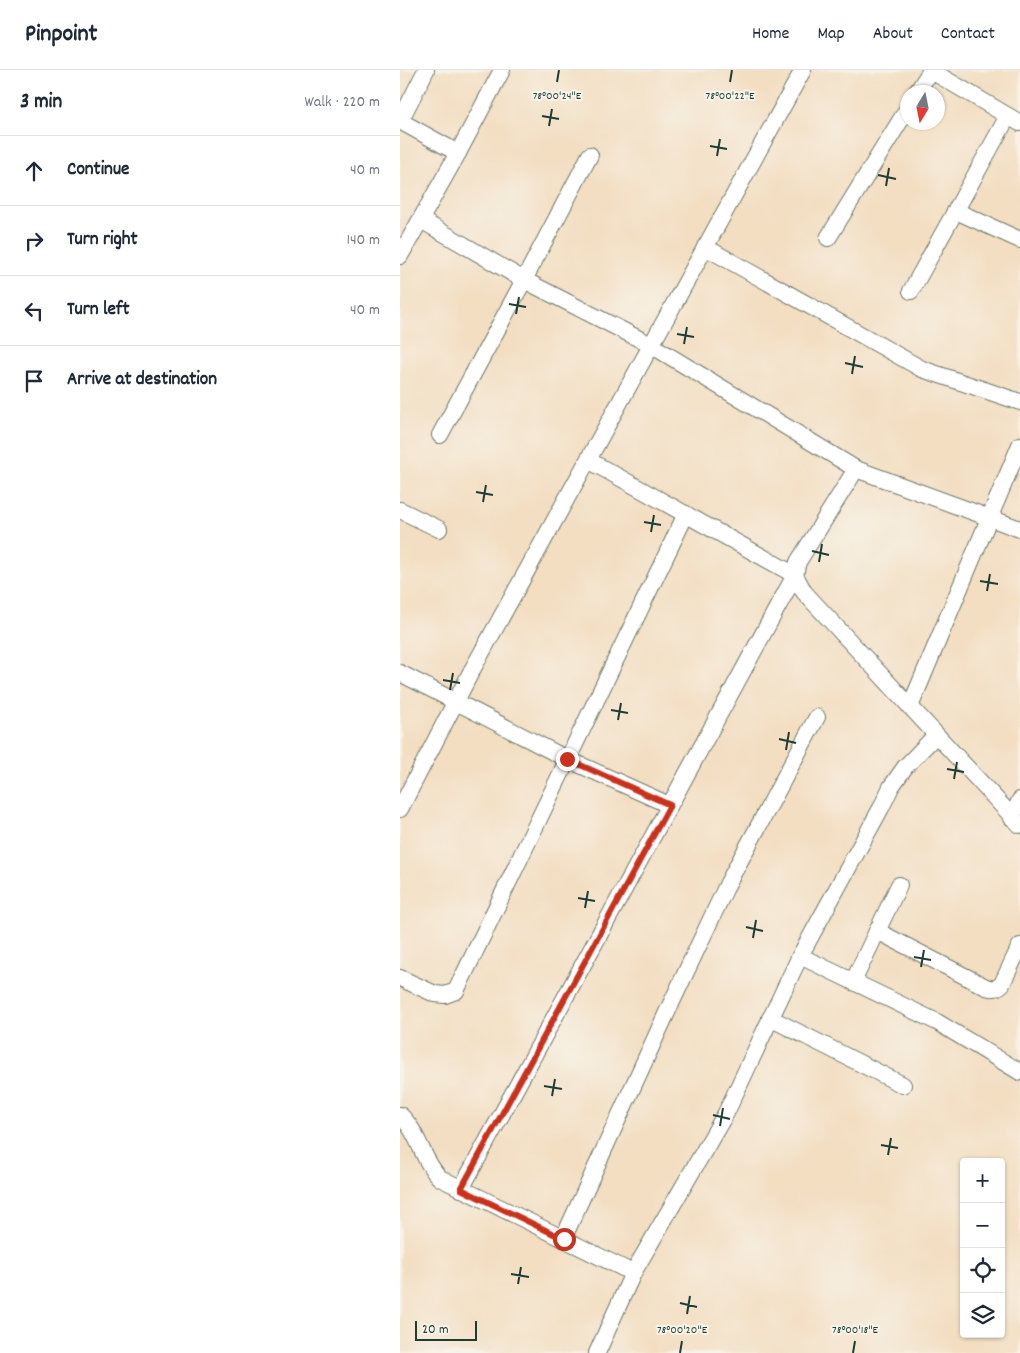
<!DOCTYPE html>
<meta charset="utf-8">
<style>
body{margin:0;font-family:Dekko,sans-serif;background:#f2f2f3;color:#1f2937}
.controls{position:absolute;right:15px;bottom:15px;display:grid;overflow:hidden;border-radius:5px;box-shadow:0 1px 4px #0004}
.controls button{width:45px;height:45px;display:grid;place-items:center;padding:0;border:0;border-bottom:1px solid #e0e1e3;background:#fff;color:#1f2937;font:25px sans-serif}
.compass{position:absolute;left:500px;top:15px;width:45px;height:45px;border-radius:50%;background:#fff;box-shadow:0 1px 4px #0004;rotate:190deg}
.scale{position:absolute;left:15px;bottom:12px;width:62px;box-sizing:border-box;padding-left:5px;border:2px solid #1f3d34;border-top:0;font-size:14px;line-height:18px;white-space:nowrap;color:#1f3d34;-webkit-text-stroke:4px #f7f3e8;paint-order:stroke}
.stop{position:absolute;width:15px;height:15px;margin:-11px;border:4px solid #c8321e;border-radius:50%;background:#fff}
.stop.end{background:#c8321e;border-color:#fff;box-shadow:0 1px 5px #0008}
.list{margin:0;padding:0;list-style:none}
h2{display:flex;justify-content:space-between;align-items:center;height:65px;margin:0;padding:0 20px;font-size:21px}
h2 small{font-size:16px;font-weight:400;color:#747a83}
.list li{display:grid;grid-template-columns:32px 1fr auto;gap:15px;align-items:center;box-sizing:border-box;height:70px;padding:0 20px;border-top:1px solid #e0e1e3}
.list b{display:block;font-size:19px;white-space:nowrap}
.list em{font-size:16px;font-style:normal;color:#747a83}
.icon{flex:none;width:28px;height:28px;fill:none;stroke:currentColor;stroke-width:2;stroke-linecap:round;stroke-linejoin:round}
.map{position:relative;flex:none;width:620px;height:1283px;overflow:hidden}
header{display:flex;align-items:center;gap:30px;box-sizing:border-box;height:70px;padding:0 25px;background:#fff;border-bottom:1px solid #e0e1e3}
header strong{font-size:24px}
nav{display:flex;gap:28px;margin-inline-start:auto;font-size:18px}
main{display:flex}
aside{flex:1;background:#fff}
.map>svg:first-child{display:block}
.lines{fill:none;stroke-linecap:round;stroke-linejoin:round}
.minor-casing{stroke:#697566;stroke-width:18}
.minor{stroke:#fff;stroke-width:16}
.route{stroke:#c8321e;stroke-width:6}
.ticks{fill:none;stroke:#1f3d34;stroke-width:2}
.ticks-label{font-size:12px;text-anchor:middle;fill:#1f3d34;stroke:#f7f3e8;stroke-width:4;stroke-linejoin:round;paint-order:stroke}
</style>
<header>
<strong>Pinpoint</strong>
<nav><a>Home</a><a>Map</a><a>About</a><a>Contact</a></nav>
</header>
<main>
<aside>
<h2>3 min<small>Walk · 220 m</small></h2>
<ul class="list">
<li><svg class="icon" aria-label="ahead" viewBox="0 0 24 24"><path d="M12 20V5M6 11l6-6 6 6"/></svg><div><b>Continue</b></div><em>40 m</em></li>
<li><svg class="icon" aria-label="right" viewBox="0 0 24 24"><path d="M7 20v-9h11M14 6l5 5-5 5"/></svg><div><b>Turn right</b></div><em>140 m</em></li>
<li><svg class="icon" aria-label="left" viewBox="0 0 24 24"><path d="M17 20v-9H6M10 6l-5 5 5 5"/></svg><div><b>Turn left</b></div><em>40 m</em></li>
<li><svg class="icon" aria-label="arrive" viewBox="0 0 24 24"><path d="M6 21V4h12l-3 4 3 4H6"/></svg><div><b>Arrive at destination</b></div></li>
</ul>
</aside>
<div class="map">
<svg width="620" height="1283" viewBox="0 0 620 1283">
<rect width="100%" height="100%" fill="#f7f3e8"/>
<filter id="ink" filterUnits="userSpaceOnUse"><feTurbulence type="fractalNoise" baseFrequency=".02" numOctaves="2"/><feDisplacementMap in="SourceGraphic" scale="10" xChannelSelector="R" yChannelSelector="G"/><feConvolveMatrix kernelMatrix="1 2 1 2 8 2 1 2 1" color-interpolation-filters="sRGB"/></filter>
<filter id="wash" filterUnits="userSpaceOnUse"><feTurbulence type="fractalNoise" baseFrequency=".0096" numOctaves="4" result="noise"/><feDisplacementMap in="SourceGraphic" scale="20" xChannelSelector="R" yChannelSelector="G"/><feGaussianBlur stdDeviation="1.12" result="paint"/><feColorMatrix in="noise" values="0 0 0 0 0 0 0 0 0 0 0 0 0 0 0 0 0 1.4 0 .05"/><feComposite in="paint" operator="in"/></filter>
<g filter="url(#wash)">
<rect width="100%" height="100%" fill="#f3dec2"/>
</g>
<g filter="url(#ink)">
<g class="lines">
<g class="minor-casing">
<g id="minor">
<path d="M530 0 620 53"/>
<path d="M517 22 531 0"/>
<path d="M0 51 58 83"/>
<path d="M0 51 26 0"/>
<path d="M556 141 620 170"/>
<path d="M21 150 124 210 251 275 456 399 620 459"/>
<path d="M428 168 508 38"/>
<path d="M305 177 522 299 620 332"/>
<path d="M0 186 58 83 102 0"/>
<path d="M511 221 608 46"/>
<path d="M40 365 124 210 190 85"/>
<path d="M456 399 398 492 395 505 404 522 620 755"/>
<path d="M0 440 39 459"/>
<path d="M0 603 167 689 269 735"/>
<path d="M510 637 620 375"/>
<path d="M0 739 71 602 403 0"/>
<path d="M612 748 620 730"/>
<path d="M477 861 586 917C592 919 597 919 602 914L620 876"/>
<path d="M400 886 537 952 620 1002"/>
<path d="M0 908 35 924 45 925 56 921 286 444"/>
<path d="M453 912 499 815"/>
<path d="M370 948 503 1015"/>
<path d="M0 1045C19 1062 22 1091 40 1108L233 1203"/>
<path d="M61 1119 395 505 188 390"/>
<path d="M163 1169 269 938 328 813 417 647"/>
<path d="M197 1283 233 1203 326 1043 400 886 481 738 491 717 505 697 536 665"/>
</g>
</g>
<use href="#minor" class="minor"/>
</g>
</g>
<g class="lines" filter="url(#ink)">
<path class="route" d="M164 1169 61 1119 270 735 167 689"/>
</g>
<path class="ticks" d="M157 12 159 0M330 12 332 0M142 46 159 49M149 56 152 39M310 76 327 79M317 86 320 69M478 105 496 109M486 116 489 98M109 234 126 237M116 244 119 227M277 264 294 267M284 274 287 257M445 293 463 297M452 304 455 286M76 422 93 425M83 432 86 415M244 452 261 455M251 462 254 445M412 481 429 485M419 492 422 474M580 511 598 514M587 521 590 504M43 610 60 613M50 620 53 603M211 640 228 643M218 650 221 633M379 669 396 673M386 680 389 662M547 699 564 702M554 709 557 692M178 828 195 831M185 838 188 821M346 857 363 861M353 868 356 850M514 887 531 890M521 897 524 880M144 1016 162 1019M152 1026 155 1009M313 1045 330 1049M320 1056 323 1038M481 1075 498 1078M488 1085 491 1068M111 1204 129 1207M118 1214 121 1197M280 1233 297 1237M287 1244 290 1226M280 1283 282 1271M453 1283 455 1271"/>
<g class="ticks-label">
<text x="157" y="29">78°00'24"E</text>
<text x="330" y="29">78°00'22"E</text>
<text x="282" y="1263">78°00'20"E</text>
<text x="455" y="1263">78°00'18"E</text>
</g>
</svg>
<div class="controls">
<button>+</button>
<button>−</button>
<button><svg class="icon" aria-label="locate" viewBox="0 0 24 24"><circle cx="12" cy="12" r="6"/><path d="M12 2v4M12 18v4M2 12h4M18 12h4"/></svg></button>
<button><svg class="icon" aria-label="layers" viewBox="0 0 24 24"><path d="M12 4l9 5-9 5-9-5zM3 14l9 5 9-5"/></svg></button>
</div>
<svg class="compass" viewBox="-18 -18 36 36"><path d="M0-13l5 13h-10z" fill="#e53935"/><path d="M0 13l5-13h-10z" fill="#747a83"/></svg>
<div class="scale">20 m</div>
<div class="stop" style="left:164px;top:1169px"></div>
<div class="stop end" style="left:167px;top:689px"></div>
</div>
</main>
